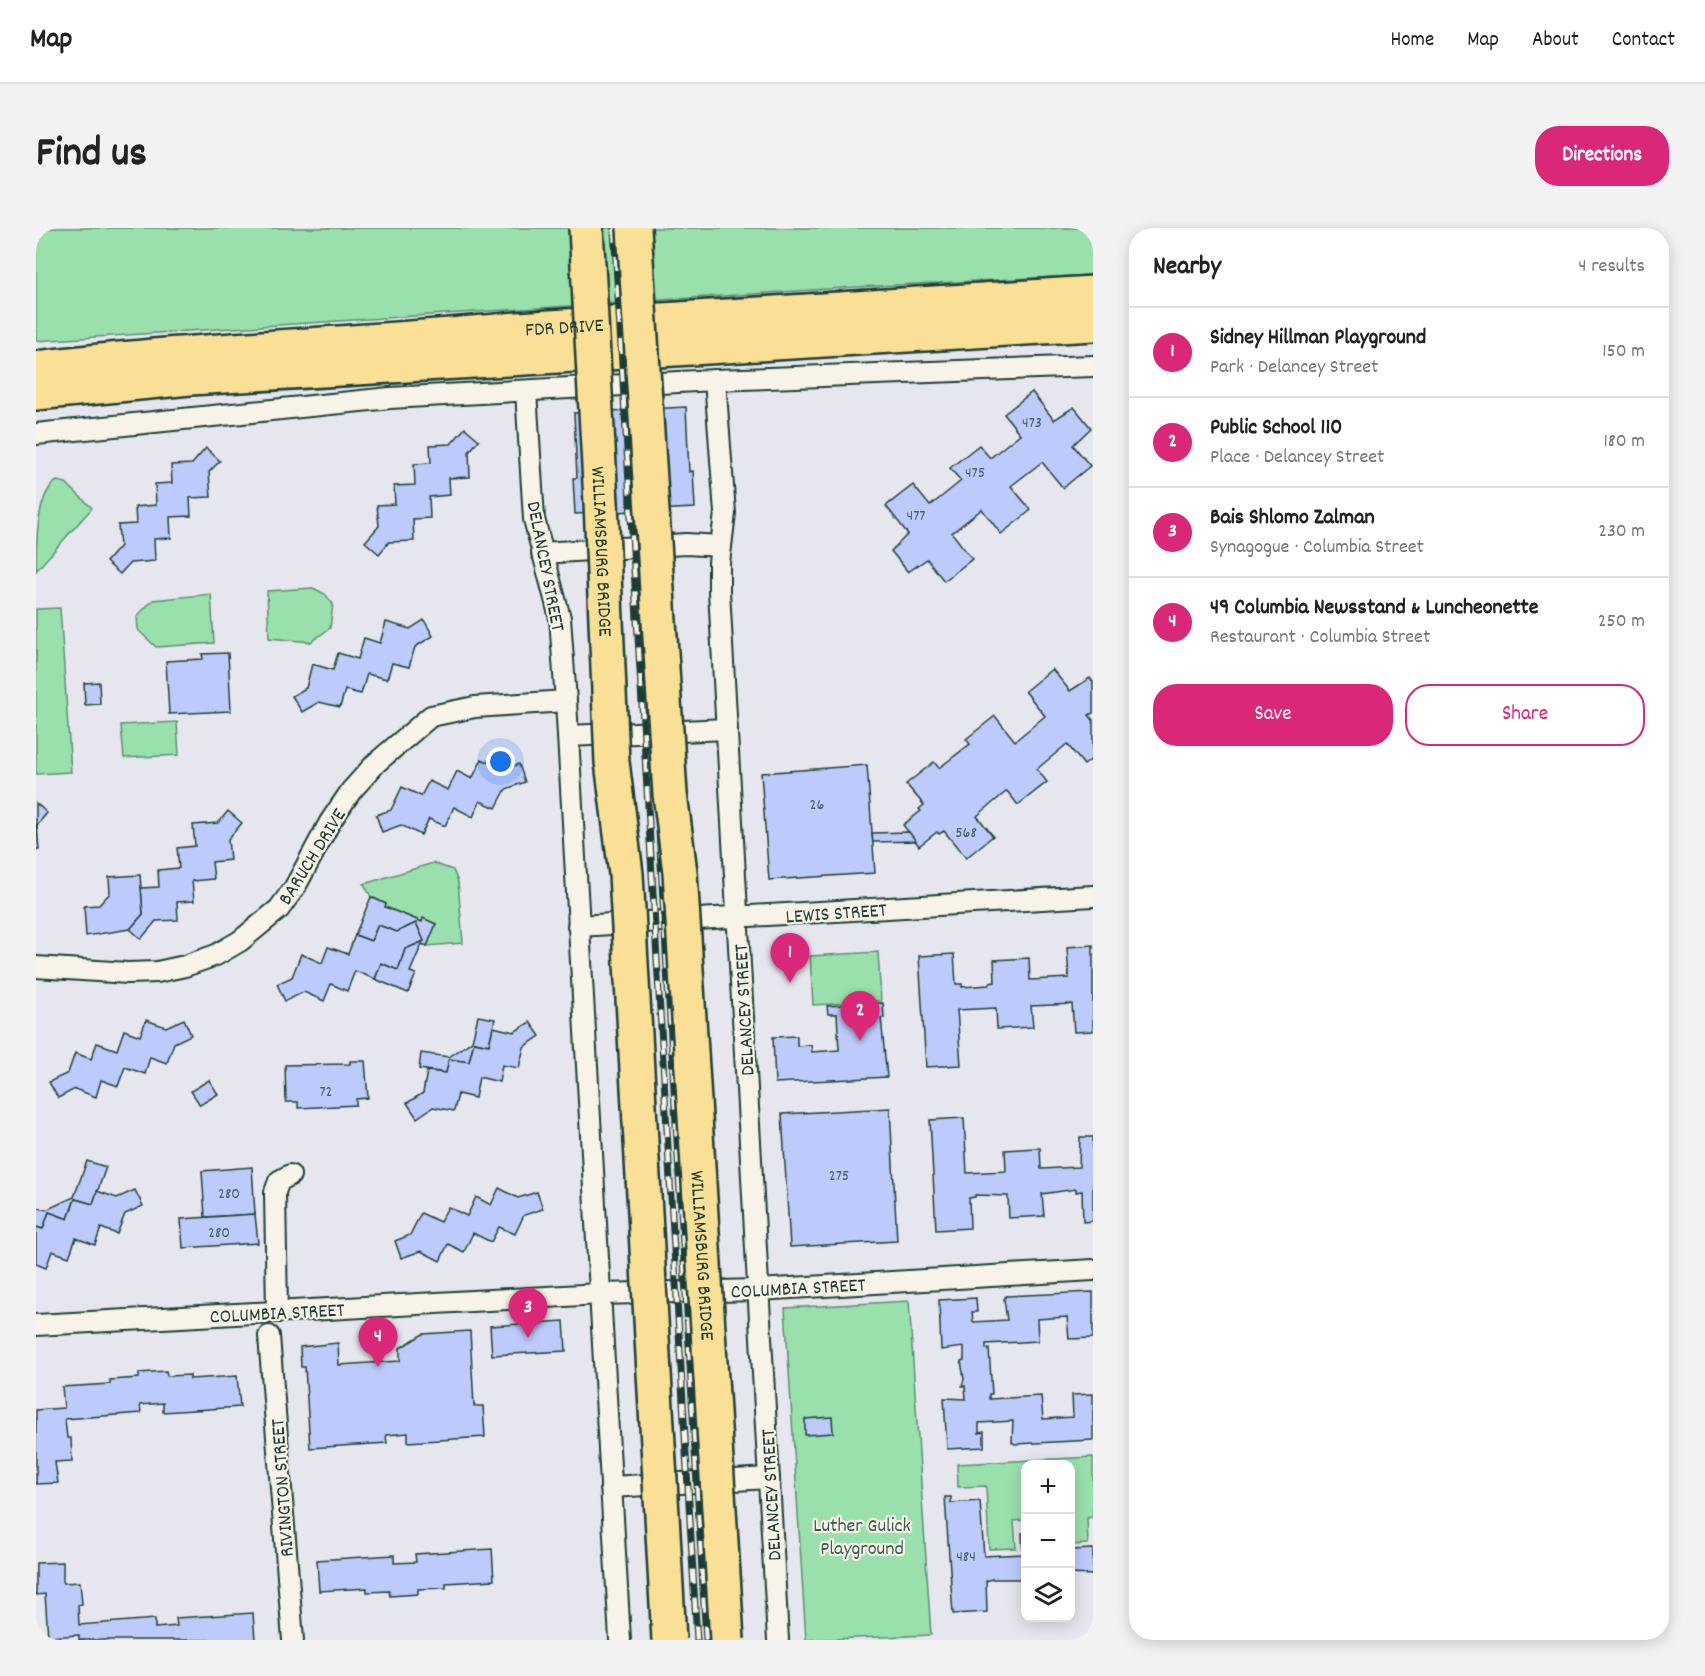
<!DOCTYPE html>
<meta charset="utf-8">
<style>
body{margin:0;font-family:Dekko,sans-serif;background:#f2f2f2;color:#222}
.controls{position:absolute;right:18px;bottom:18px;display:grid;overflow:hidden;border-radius:12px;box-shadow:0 3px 15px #0003}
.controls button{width:54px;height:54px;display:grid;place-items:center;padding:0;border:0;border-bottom:2px solid #e0e0e0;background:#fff;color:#222;font:30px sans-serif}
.you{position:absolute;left:465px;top:534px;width:21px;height:21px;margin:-15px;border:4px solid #fff;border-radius:50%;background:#1a73e8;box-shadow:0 0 0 9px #1a73e833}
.badge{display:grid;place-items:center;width:39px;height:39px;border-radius:50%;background:#db2777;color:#fff;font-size:20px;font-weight:700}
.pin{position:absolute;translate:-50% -50px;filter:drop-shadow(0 2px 3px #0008)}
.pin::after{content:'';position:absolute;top:32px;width:21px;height:18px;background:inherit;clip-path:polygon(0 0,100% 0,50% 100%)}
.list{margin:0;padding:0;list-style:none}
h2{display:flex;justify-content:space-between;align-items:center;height:78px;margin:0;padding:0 24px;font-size:26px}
h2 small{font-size:20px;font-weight:400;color:#767676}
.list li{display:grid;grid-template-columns:39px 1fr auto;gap:18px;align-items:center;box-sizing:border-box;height:90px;padding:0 24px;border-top:2px solid #e0e0e0}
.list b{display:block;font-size:22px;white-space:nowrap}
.list p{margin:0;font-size:20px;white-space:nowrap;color:#767676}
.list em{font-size:20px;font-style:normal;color:#767676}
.actions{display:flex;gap:12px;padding:18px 24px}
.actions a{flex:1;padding:14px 0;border:2px solid #db2777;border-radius:24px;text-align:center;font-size:21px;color:#db2777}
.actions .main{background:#db2777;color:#fff}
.icon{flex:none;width:33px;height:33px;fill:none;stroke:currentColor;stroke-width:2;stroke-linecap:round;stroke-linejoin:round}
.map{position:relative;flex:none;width:1057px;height:1412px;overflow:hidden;border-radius:24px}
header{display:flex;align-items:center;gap:36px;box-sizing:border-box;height:84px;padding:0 30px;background:#fff;border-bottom:2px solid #e0e0e0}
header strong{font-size:28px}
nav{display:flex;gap:33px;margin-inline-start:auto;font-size:21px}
.intro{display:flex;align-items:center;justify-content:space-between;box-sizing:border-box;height:144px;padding:0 36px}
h1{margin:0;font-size:42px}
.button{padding:15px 27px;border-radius:24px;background:#db2777;color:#fff;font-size:21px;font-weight:700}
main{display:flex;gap:36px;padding:0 36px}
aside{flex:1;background:#fff;border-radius:24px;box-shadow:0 3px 15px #0003}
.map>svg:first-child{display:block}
.green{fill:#9ae0ad;stroke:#5c8e70;stroke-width:1.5}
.building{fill:#bdcbfc;stroke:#1f3d34;stroke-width:1.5}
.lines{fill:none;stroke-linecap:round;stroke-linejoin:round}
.street-casing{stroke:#1f3d34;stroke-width:24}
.highway-casing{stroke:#1f3d34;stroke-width:38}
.street{stroke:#f7f3e8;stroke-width:20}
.highway{stroke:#f9e096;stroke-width:33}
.rail-casing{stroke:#1f3d34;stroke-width:7}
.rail{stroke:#f7f3e8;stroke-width:4.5;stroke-dasharray:14;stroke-linecap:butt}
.highway-bridge-casing{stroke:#1f3d34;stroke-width:38;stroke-linecap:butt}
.highway-bridge{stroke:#f9e096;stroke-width:33}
.labels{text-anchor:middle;stroke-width:4.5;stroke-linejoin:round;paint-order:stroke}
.number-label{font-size:16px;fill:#466066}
.street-label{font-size:20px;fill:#1f3d34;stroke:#f7f3e8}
.park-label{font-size:20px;fill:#385e4c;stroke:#f7f3e8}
</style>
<header>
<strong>Map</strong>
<nav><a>Home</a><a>Map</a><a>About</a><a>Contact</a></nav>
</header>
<div class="intro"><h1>Find us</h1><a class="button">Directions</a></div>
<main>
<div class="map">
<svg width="1057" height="1412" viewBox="0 0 1057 1412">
<rect width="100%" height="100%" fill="#e6e7ee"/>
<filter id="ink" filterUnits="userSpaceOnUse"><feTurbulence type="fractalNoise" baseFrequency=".0167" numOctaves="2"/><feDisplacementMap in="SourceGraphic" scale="12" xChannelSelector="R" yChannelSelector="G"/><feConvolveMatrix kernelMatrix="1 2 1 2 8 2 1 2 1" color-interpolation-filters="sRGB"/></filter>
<g filter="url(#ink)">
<g class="green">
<path d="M0 0H1057V47L821 59 0 113Z"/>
<path d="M21 253 30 255 56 280 0 343C0 320 0 265 21 253Z"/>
<path d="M277 360 289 366 297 376 294 400 275 414 233 410 231 363Z"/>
<path d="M175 366 178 415 120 419 102 402 101 388 117 372Z"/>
<path d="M24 380 35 544 0 546V381Z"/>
<path d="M141 494 143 527 88 530 85 497Z"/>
<path d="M397 635 417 642 422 654 427 715 391 718 400 696 387 691 386 694 349 679 350 676 335 669 328 656Z"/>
<path d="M842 724 845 773 777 777 774 728Z"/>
<path d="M873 1073 895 1407 770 1412 749 1080Z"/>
<path d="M1057 1229V1289L1051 1290 1052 1316 1035 1317 1034 1236H990L989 1292 978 1293 980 1320 953 1321 950 1258 922 1259 921 1236Z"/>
</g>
<g class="building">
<path d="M996 164 1018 192 1038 179 1055 200 1037 217 1054 238 1027 260 1006 234 975 258 995 282 989 287 965 306 946 281 916 305 936 331 908 353 891 331 872 344 855 323 872 306 850 278 877 257 894 278 925 253 914 240 943 217 954 230 984 206 968 186Z"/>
<path d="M650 179 653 244 657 243 659 280 539 286 537 250H541L538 185Z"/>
<path d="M429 200 443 212 433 224 434 249 413 250 414 267 393 269 394 290 377 291 378 313 353 314 343 326 329 314 343 298 341 277 359 276 358 258 379 257 378 236 395 235 394 217 415 216Z"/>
<path d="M170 220 184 233 173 244 175 269 154 270 155 288 134 289 135 310 118 311 119 333 94 335 84 346 70 334 84 318 82 297 100 296 99 279 120 277 119 256 136 255 135 237 156 236Z"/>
<path d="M388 392 397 408 379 419 373 439 356 435 351 451 331 446 325 466 309 462 304 479 283 474 266 484 256 468 270 460 276 436 297 442 302 425 322 431 328 410 344 415 350 394 374 401Z"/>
<path d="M192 425 195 483 133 486 130 433 167 431 166 426Z"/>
<path d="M1016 441 1034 463 1054 450 1057 454V485L1053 487 1057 492V530L1048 537 1031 516 1001 541 1011 554 982 577 971 563 941 588 957 608 930 630 908 603 903 606 901 604 883 618 867 597 885 583 883 581 888 577 870 556 898 534 903 540 934 516 930 511 959 488 979 513 1009 488 989 463Z"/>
<path d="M63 454 64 476 49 477 48 455Z"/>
<path d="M446 531 468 542 483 536 489 554 470 561 460 580 444 573 437 589 418 579 409 598 393 591 385 607 365 597 346 604 340 587 355 582 366 559 385 568 393 553 412 562 421 543 436 551Z"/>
<path d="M831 537 839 645 733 652 725 545Z"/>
<path d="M0 575 11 585 1 597 3 621H0Z"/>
<path d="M192 583 206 595 192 611 194 632 176 634 178 651 156 653 158 673 141 674 142 692 120 693 105 711 94 701 107 686 105 660 123 659 122 642 143 640 141 620 159 618 157 597 182 595Z"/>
<path d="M873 604 880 613 837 614 836 605Z"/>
<path d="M104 647 107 686 94 701 50 708 48 678 63 677 74 665 73 649Z"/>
<path d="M335 669 350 676 349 679 386 694 387 690 400 696 391 718 386 716 374 744 380 746 372 765 339 751 345 735 362 742 369 721 388 713 380 695 361 704 342 697 335 713 319 707Z"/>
<path d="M380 695 388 713 369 721 362 742 345 735 339 751 319 743 311 763 295 756 288 773 268 764 249 773 241 756 256 749 265 726 286 735 292 719 312 726 319 707 335 713 342 697 361 704Z"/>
<path d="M1057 717V803L1038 804 1036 776 995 778 997 799 961 801 960 780 921 782 925 837 890 839 883 728 918 726 920 756H926V759L953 757V755L959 754 958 732 993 730 994 752 1033 750 1031 719Z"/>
<path d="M847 775 848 790H845L851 849 739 855 737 809 761 808V818L775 817 776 824 803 822 801 786H792L791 778Z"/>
<path d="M442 788 459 791 453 817 438 814 433 834 413 831 410 845 383 841 385 825 413 829 436 813Z"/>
<path d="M148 791 155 807 138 815 131 835 114 829 109 846 89 839 82 858 65 852 60 869 39 861 22 870 13 854 32 845 39 825 55 831 61 815 81 822 88 802 104 808 110 792 130 799Z"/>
<path d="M494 794 504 808 488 819 483 840 466 837 463 854 443 849 439 870 422 866 418 883 397 879 381 890 371 875 387 865 391 843 410 845 413 831 433 834 438 814 453 817 457 799 478 804Z"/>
<path d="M314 833H329L332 870 320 871V877L262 880V874H250L249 837 314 836Z"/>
<path d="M173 852 182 866 164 877 155 863Z"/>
<path d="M854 880 861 1013 754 1019 746 886Z"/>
<path d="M928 890 931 945 970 943 969 922 999 920H1004L1005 941 1043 939 1044 909H1057V993L1047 994 1046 963 1040 964V961L1006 966 1008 988 973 990 972 968 939 967V969L933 970 934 1000 900 1002 894 892Z"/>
<path d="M51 933 70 939 57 976 39 971 32 991 13 984 7 1001 0 999V979L10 982 38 969Z"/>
<path d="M216 939 219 986 169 989 166 943Z"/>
<path d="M463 960 482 970 501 964 507 981 488 987 479 1006 463 999 455 1014 437 1005 428 1024 412 1016 404 1033 385 1023 365 1030 359 1013 374 1007 385 985 404 994 412 979 431 988 440 969 455 977Z"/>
<path d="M99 962 107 978 89 986 81 1006 65 1000 59 1017 40 1010 33 1029 16 1023 10 1040 0 1036V999L7 1001 13 984 32 991 39 971 57 976 61 963 81 970Z"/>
<path d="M219 986 222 1015 147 1020 145 991Z"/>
<path d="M1057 1064V1110L1033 1111 1031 1089 1001 1091 1002 1113 950 1116V1121H953L956 1166H953V1171L1005 1168 1007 1191 1037 1189 1036 1167 1057 1166V1212L979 1216 976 1214 977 1193 943 1195V1205L948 1204V1219L911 1221 908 1170 930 1171 929 1158H926L928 1151 925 1133 928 1132V1119L905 1122 903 1072 940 1070 941 1084H936L937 1094 971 1092 968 1071 970 1068Z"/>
<path d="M528 1093 530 1123 456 1127 454 1098Z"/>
<path d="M434 1103 438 1178H447L449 1209 372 1214V1205L350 1207 351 1215 274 1220 269 1139H265L264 1119 302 1115 303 1137 364 1133V1120L387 1106Z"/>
<path d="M130 1143 131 1148 154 1147V1151L201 1148 204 1179 127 1184V1175L104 1177 105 1185 29 1191 31 1210H35L36 1233 19 1234 22 1255 0 1256V1182L28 1180 26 1159 74 1156V1152L103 1150V1145Z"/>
<path d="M796 1189 797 1205 769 1207V1191Z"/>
<path d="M909 1269H915V1275L944 1273 948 1328 987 1326 986 1305H990V1371L988 1351H956L950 1353 951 1384 917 1386Z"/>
<path d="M456 1321 458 1352 410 1355V1360L382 1361V1366L354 1368 353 1363 331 1364V1360L283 1363 281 1332 358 1327V1335L380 1334 379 1326Z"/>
<path d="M1057 1321V1347L1034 1346V1322Z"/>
<path d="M27 1334V1355L44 1354 46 1376 42 1377 43 1397 119 1391V1400L141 1398 140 1390 217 1385 219 1412H43V1407L12 1409 9 1366 0 1367V1335Z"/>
</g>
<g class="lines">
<g class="street-casing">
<g id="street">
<path d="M679 152 689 285 683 335V363L742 1412"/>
<path d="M490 163 498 291 524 390 530 473 584 1412"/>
<path d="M0 206 354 170 679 152 1057 138"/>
<path d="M506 325 650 316 685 318"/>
<path d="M532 508 691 501"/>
<path d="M542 698 1057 668"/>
<path d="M0 739 92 745 121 744 149 738 180 727 204 713 243 681 259 659 294 594 315 563 340 535 395 488 439 479 530 473"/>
<path d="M241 1084 239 964 243 953 254 947"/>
<path d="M0 1097 564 1066 722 1062 1057 1042"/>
<path d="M233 1108 257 1412"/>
<path d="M575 1259 733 1250"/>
</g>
</g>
<g class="highway-casing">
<g id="highway">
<path id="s1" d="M0 140C160 120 321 117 482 101L1057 65"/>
<path d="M0 165 154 150 1057 96"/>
</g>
</g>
<use href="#street" class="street"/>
<use href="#highway" class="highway"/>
<g class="rail-casing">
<g id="rail">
<path d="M578 0 661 1412"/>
<path d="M588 0 670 1412"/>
</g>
</g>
<use href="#rail" class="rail"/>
<g class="highway-bridge-casing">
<g id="highway-bridge">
<path id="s2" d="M550 0 565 274 576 534 590 646 633 1412"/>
<path id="s3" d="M598 0 634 566 644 644 691 1412"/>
</g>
</g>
<use href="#highway-bridge" class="highway-bridge"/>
</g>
</g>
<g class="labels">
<g class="number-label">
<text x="996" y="199">473</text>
<text x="939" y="249">475</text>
<text x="880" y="292">477</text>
<text x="781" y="581">26</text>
<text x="930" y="609">568</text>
<text x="290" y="868">72</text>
<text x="803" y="952">275</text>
<text x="193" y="970">280</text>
<text x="183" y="1009">280</text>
<text x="930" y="1333">484</text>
</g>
<g class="street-label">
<text dy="7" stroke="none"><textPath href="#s1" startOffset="530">FDR DRIVE</textPath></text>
<text dy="7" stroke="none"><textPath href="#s2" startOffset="324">WILLIAMSBURG BRIDGE</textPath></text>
<text transform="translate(511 338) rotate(79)" y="7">DELANCEY STREET</text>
<text transform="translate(275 628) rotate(-58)" y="7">BARUCH DRIVE</text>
<text transform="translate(800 684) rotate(-4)" y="7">LEWIS STREET</text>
<text transform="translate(707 782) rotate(-93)" y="7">DELANCEY STREET</text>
<text dy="7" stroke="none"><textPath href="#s3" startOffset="1030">WILLIAMSBURG BRIDGE</textPath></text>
<text transform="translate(762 1059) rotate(-3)" y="7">COLUMBIA STREET</text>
<text transform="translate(241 1084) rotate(-3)" y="7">COLUMBIA STREET</text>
<text transform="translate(245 1260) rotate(-94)" y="7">RIVINGTON STREET</text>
<text transform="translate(734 1267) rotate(-93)" y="7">DELANCEY STREET</text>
</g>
<g class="park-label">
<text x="826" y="1303">Luther Gulick<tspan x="826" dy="23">Playground</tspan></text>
</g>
</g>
</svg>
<div class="controls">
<button>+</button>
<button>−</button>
<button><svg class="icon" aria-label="layers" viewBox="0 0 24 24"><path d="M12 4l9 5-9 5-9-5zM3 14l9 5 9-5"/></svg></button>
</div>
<div class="you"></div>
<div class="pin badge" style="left:754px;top:755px">1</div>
<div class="pin badge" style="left:824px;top:813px">2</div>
<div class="pin badge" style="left:492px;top:1110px">3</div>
<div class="pin badge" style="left:342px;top:1139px">4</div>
</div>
<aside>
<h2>Nearby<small>4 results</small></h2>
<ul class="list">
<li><span class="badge">1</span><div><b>Sidney Hillman Playground</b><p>Park · Delancey Street</p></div><em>150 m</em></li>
<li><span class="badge">2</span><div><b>Public School 110</b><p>Place · Delancey Street</p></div><em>180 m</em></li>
<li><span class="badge">3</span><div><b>Bais Shlomo Zalman</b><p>Synagogue · Columbia Street</p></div><em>230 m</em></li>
<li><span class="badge">4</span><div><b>49 Columbia Newsstand &amp; Luncheonette</b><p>Restaurant · Columbia Street</p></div><em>250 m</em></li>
</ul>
<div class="actions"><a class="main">Save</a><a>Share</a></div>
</aside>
</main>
